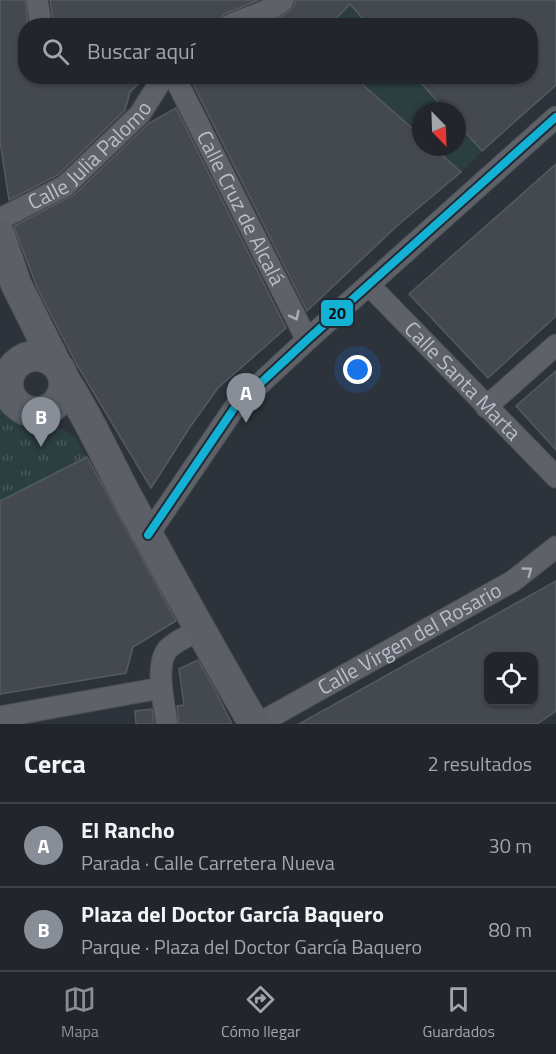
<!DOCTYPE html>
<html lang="es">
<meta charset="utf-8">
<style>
body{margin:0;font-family:"Titillium Web",sans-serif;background:#2e3238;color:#f1f3f6}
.controls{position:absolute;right:18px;bottom:18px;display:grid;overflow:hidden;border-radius:12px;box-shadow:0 2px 4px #0004}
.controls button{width:54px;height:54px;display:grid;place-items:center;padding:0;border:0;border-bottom:2px solid #3f4348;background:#22262c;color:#f1f3f6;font:30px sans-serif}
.compass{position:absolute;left:412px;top:102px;width:54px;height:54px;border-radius:50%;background:#22262c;box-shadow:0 2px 4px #0004;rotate:157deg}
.you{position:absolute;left:358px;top:370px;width:21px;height:21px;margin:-15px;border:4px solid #fff;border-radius:50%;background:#1a73e8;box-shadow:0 0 0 9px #1a73e833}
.badge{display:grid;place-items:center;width:39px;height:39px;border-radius:50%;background:#888e98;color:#fff;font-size:20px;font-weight:700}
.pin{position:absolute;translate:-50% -50px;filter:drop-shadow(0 2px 3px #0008)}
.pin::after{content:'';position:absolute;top:32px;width:21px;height:18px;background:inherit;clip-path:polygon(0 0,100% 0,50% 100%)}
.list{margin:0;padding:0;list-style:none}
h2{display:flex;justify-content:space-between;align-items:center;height:78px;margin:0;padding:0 24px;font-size:26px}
h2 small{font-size:20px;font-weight:400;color:#a2a5a9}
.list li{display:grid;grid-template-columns:39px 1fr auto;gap:18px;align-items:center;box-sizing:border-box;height:84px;padding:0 24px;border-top:2px solid #3f4348}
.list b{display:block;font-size:22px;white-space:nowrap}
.list p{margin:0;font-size:20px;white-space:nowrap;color:#a2a5a9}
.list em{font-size:20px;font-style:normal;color:#a2a5a9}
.icon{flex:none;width:33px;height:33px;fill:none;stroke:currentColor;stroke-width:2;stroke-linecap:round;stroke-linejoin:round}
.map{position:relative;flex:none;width:556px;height:724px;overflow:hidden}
.search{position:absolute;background:#22262c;box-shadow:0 2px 4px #0004;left:18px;right:18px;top:18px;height:66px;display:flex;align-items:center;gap:15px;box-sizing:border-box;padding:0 21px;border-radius:24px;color:#a2a5a9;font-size:22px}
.sheet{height:246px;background:#22262c}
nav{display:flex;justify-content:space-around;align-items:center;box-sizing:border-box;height:84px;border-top:2px solid #3f4348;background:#22262c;font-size:16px;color:#a2a5a9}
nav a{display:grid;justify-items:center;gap:3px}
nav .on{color:#888e98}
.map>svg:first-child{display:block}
.grass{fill:#2b3e40}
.park{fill:url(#park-tufts)}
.building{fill:#44484f;stroke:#565a61;stroke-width:1.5;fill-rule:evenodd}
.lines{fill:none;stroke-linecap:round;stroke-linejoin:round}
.street-casing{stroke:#4b4f55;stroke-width:23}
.secondary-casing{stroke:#4b4f55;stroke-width:32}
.street{stroke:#5e6168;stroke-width:21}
.secondary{stroke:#5c6066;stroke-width:30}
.bus-1-casing{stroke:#212935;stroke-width:12}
.bus-1{stroke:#13b2d5;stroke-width:8}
.oneway{stroke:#a7acb6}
.labels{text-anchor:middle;stroke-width:5;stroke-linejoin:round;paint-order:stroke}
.street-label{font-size:21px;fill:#b9bfca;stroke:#212935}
.line-badge{stroke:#212935;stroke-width:2}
.pale-badge-label{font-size:16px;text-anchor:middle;font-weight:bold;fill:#111}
</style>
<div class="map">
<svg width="556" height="724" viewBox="0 0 556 724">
<defs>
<pattern id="park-tufts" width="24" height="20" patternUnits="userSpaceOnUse" patternTransform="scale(1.5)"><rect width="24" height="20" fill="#2b3e40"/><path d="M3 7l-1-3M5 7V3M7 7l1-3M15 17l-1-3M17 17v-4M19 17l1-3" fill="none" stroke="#48585a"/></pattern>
</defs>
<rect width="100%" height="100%" fill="#2d333a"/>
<g class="grass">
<path d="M346 0 369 25H329Z"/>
<path d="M353 77H415L446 111H421V136Z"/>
<path d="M457 123 482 151 461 172 433 147H457Z"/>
</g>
<path class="park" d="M0 409 25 426 61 428 76 438 87 457 0 501Z"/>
<g class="building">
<path d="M0 0H25L28 26H26V76H146L130 92 125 110 58 175 9 200 0 141Z"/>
<path d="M50 0H259L224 14 216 26H54Z"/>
<path d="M295 0H556V85L482 151 457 123V111H446L415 76H531V26H369L350 4 329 26H264L286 14 295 5Z"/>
<path d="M189 76H353L421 136V147H433L461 172 398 225 307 311Z"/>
<path d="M176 108 286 328 218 388 190 427 151 488 77 365 37 288 14 226 74 195 149 123Z"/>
<path d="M556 164V316L488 378 409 294Z"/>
<path d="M556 371V450L516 406Z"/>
<path d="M87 457 176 621 133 647 126 673 0 694V501Z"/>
<path d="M556 581V711L537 724H299ZM489 657H534V702H489Z"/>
<path d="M198 660 216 692 232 724H179L177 706 184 705 179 669Z"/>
<path d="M152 709 154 724H136L135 711Z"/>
</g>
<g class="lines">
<g class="street-casing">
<g id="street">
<path d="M37 0 41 26"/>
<path d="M229 26C246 17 270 13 283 0"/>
<path id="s1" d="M174 76 307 340"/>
<path id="s2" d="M0 219 65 186 140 114 164 76"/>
<path id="s3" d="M369 285 556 477"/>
<path d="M486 407 556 345"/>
<path d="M148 535 235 407 307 340 556 117"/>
<path d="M0 717 161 688"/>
<path d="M167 724C164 705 155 666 167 650 174 642 190 635 199 630"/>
<path id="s4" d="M258 724 513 581 556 547"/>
</g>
</g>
<g class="secondary-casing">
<g id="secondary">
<path d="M0 236 16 284 56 364"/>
<circle cx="36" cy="384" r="28"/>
<path d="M64 379C90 419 108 462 131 504 171 578 212 651 254 724"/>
</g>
</g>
<use href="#street" class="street"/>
<use href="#secondary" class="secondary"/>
<g class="bus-1-casing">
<path id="bus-1" d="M148 535 235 407 307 340 556 117"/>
</g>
<use href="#bus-1" class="bus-1"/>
</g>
<defs><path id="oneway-chevron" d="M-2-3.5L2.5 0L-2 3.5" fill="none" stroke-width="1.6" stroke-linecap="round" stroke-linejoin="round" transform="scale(1.5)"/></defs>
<g class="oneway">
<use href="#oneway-chevron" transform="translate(295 316) rotate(63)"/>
<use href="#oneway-chevron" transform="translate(528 571) rotate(-36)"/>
</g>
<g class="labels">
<g class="street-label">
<text dy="7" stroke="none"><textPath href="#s2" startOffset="111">Calle Julia Palomo</textPath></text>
<text dy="7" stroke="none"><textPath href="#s1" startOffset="148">Calle Cruz de Alcalá</textPath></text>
<text dy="7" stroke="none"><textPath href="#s3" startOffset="134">Calle Santa Marta</textPath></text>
<text dy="7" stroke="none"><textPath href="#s4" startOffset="174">Calle Virgen del Rosario</textPath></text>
</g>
</g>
<rect class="line-badge" x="320" y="299" width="34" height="28" rx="6" fill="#13b2d5"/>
<g class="pale-badge-label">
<text x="337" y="319">20</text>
</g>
</svg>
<div class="controls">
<button><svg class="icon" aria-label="locate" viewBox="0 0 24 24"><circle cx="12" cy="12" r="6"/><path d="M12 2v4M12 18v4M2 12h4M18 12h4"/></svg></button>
</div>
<svg class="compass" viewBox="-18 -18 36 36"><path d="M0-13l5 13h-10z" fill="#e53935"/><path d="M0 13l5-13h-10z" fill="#a2a5a9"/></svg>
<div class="you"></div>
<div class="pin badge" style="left:246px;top:423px">A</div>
<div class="pin badge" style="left:41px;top:447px">B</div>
<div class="search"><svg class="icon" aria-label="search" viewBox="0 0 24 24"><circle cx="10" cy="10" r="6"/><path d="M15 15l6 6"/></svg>Buscar aquí</div>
</div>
<section class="sheet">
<h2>Cerca<small>2 resultados</small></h2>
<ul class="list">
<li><span class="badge">A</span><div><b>El Rancho</b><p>Parada · Calle Carretera Nueva</p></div><em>30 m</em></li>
<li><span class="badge">B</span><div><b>Plaza del Doctor García Baquero</b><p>Parque · Plaza del Doctor García Baquero</p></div><em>80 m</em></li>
</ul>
</section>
<nav>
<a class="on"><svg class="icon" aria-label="map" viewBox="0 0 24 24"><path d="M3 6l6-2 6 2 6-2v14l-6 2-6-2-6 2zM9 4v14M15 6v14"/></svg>Mapa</a>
<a><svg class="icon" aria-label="directions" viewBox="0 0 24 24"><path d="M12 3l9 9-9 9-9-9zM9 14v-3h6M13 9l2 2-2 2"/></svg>Cómo llegar</a>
<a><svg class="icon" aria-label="saved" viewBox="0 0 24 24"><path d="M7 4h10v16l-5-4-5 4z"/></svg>Guardados</a>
</nav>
